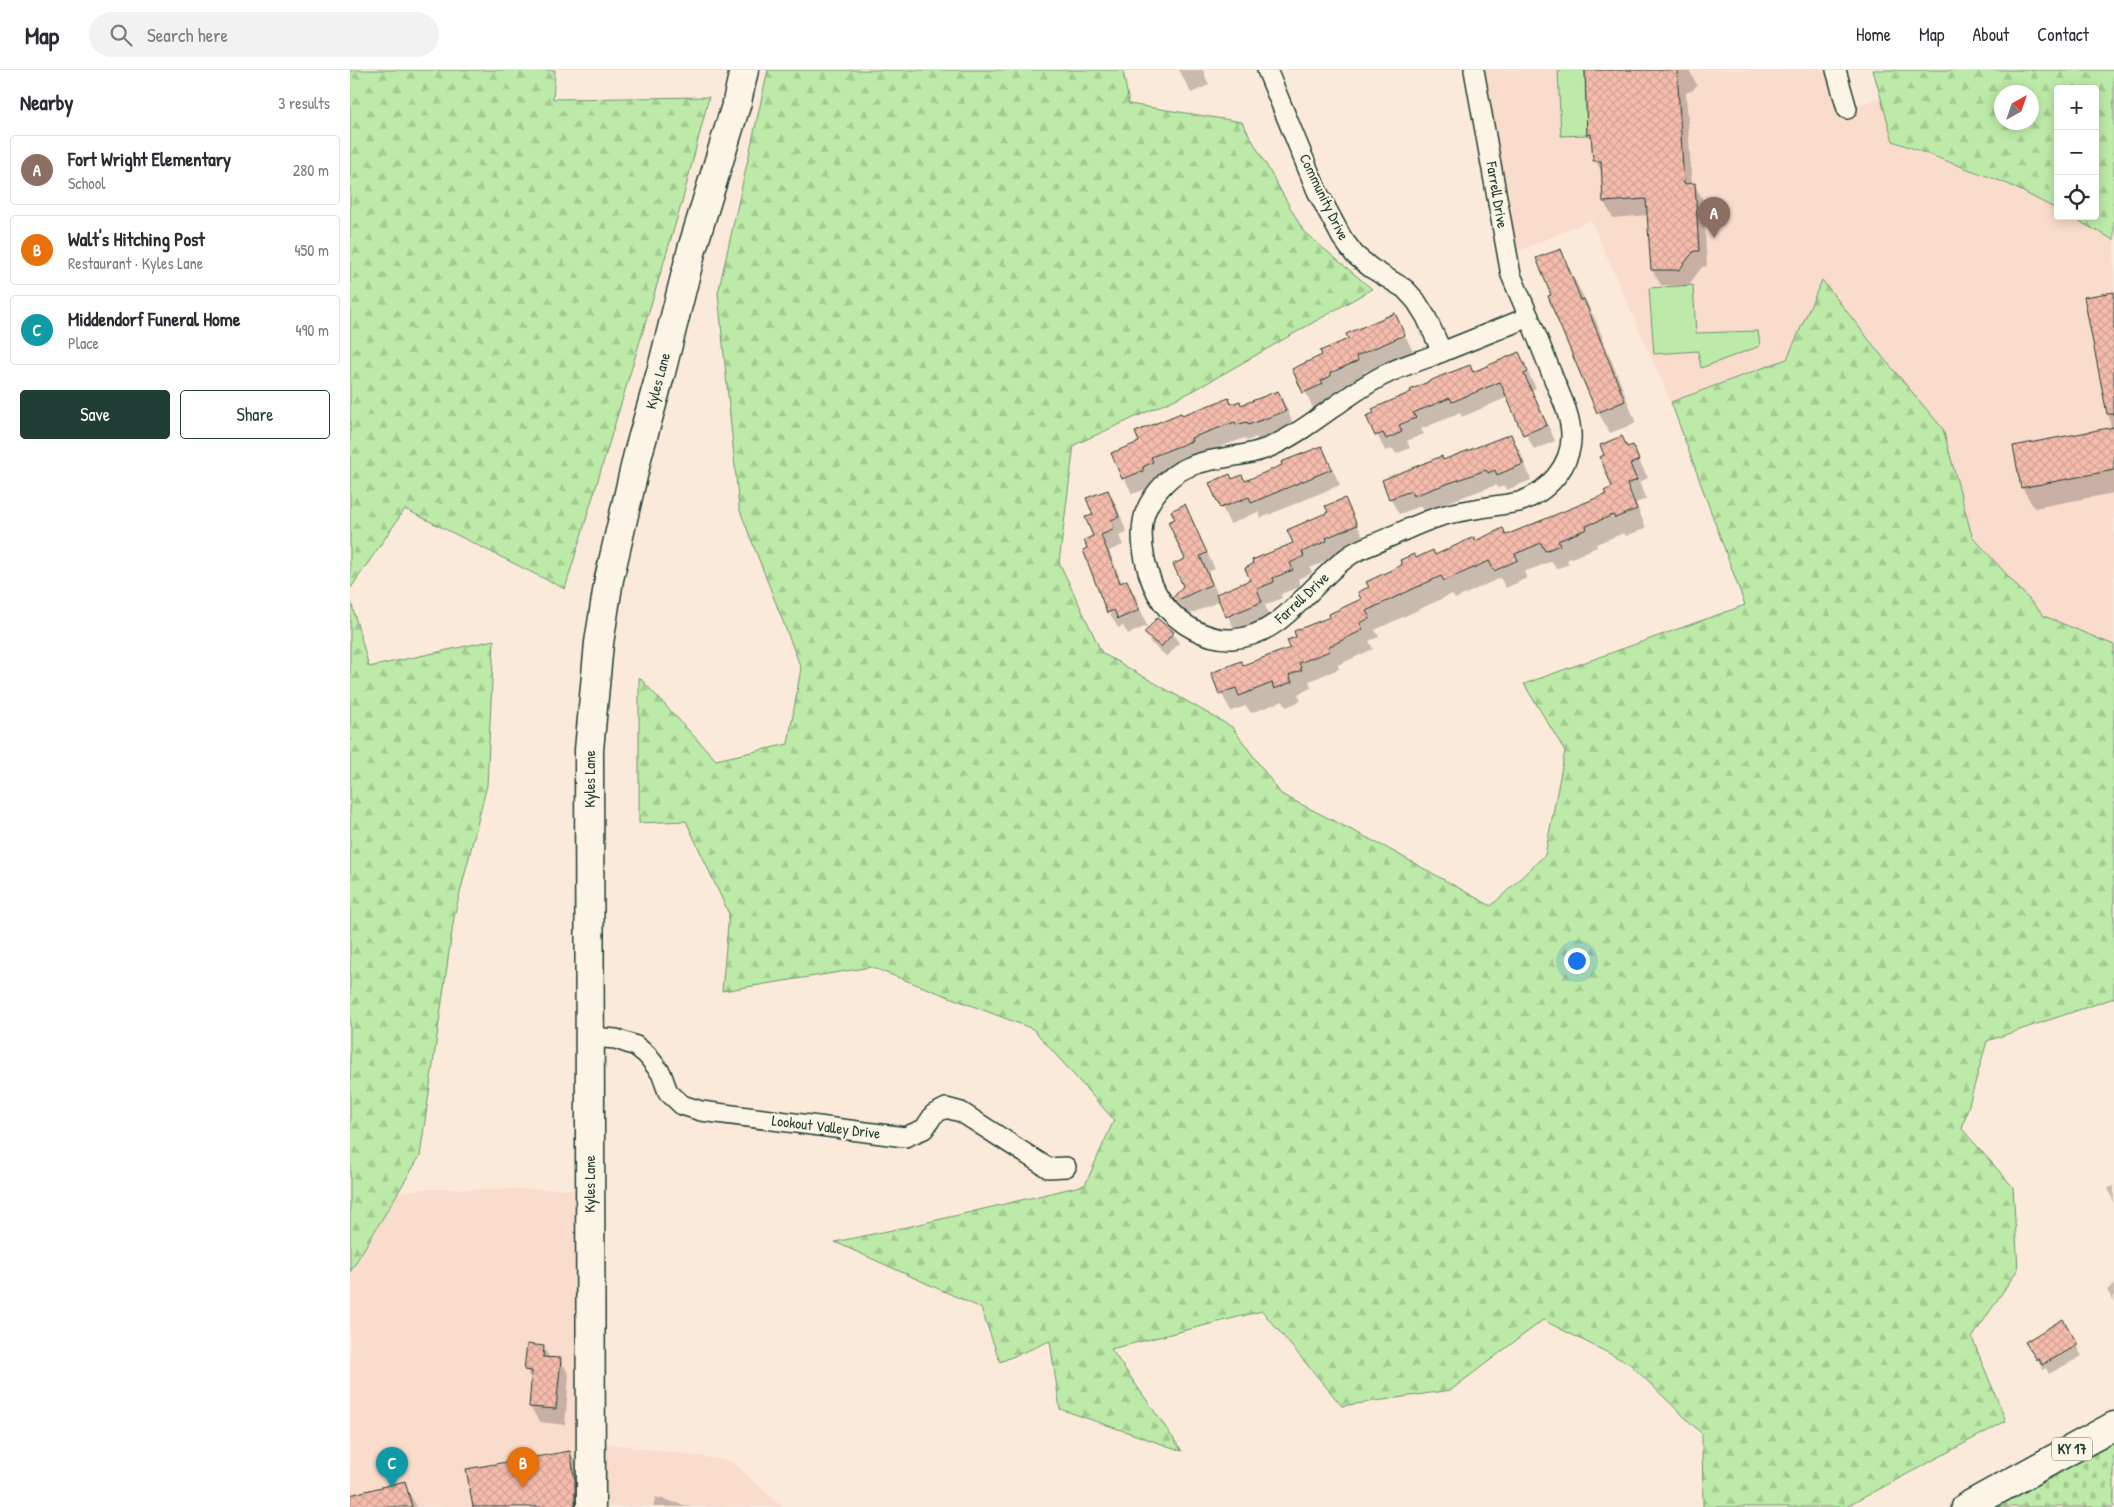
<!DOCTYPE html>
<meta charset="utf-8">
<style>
body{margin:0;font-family:"Patrick Hand",sans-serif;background:#f2f2f3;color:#2b2b33}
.controls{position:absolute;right:15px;top:15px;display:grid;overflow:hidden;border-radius:5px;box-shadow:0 2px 12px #0003}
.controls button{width:45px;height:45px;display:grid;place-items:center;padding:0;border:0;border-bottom:1px solid #e1e1e2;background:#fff;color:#2b2b33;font:25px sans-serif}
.compass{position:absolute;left:1644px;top:15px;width:45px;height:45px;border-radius:50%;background:#fff;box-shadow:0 2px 12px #0003;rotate:40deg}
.you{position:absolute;left:1226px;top:890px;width:18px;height:18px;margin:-12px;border:4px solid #fff;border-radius:50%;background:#1a73e8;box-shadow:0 0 0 8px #1a73e833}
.badge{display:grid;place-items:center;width:32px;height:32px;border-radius:50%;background:#1f3d34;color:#fff;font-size:16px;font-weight:700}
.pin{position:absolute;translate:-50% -41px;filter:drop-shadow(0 1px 2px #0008)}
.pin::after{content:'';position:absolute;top:26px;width:18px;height:15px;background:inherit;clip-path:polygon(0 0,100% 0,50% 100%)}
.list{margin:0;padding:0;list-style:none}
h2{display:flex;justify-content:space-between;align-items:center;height:65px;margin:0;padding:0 20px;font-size:21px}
h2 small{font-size:16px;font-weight:400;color:#7c7c81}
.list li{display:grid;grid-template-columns:32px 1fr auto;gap:15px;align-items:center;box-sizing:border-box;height:70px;margin:0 10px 10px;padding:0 10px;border:1px solid #e1e1e2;border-radius:5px}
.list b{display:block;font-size:19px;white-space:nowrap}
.list p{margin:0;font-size:16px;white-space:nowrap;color:#7c7c81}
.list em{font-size:16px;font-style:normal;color:#7c7c81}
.actions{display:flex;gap:10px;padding:15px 20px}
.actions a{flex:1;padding:11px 0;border:1px solid #1f3d34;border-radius:5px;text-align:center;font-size:18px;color:#1f3d34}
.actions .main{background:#1f3d34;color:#fff}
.icon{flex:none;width:28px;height:28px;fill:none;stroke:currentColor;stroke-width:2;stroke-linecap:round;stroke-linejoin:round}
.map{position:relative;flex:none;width:1764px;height:1437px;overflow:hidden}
header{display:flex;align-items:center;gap:30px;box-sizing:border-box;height:70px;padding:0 25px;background:#fff;border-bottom:1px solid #e1e1e2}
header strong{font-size:24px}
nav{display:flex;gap:28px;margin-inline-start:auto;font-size:18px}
.search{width:350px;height:45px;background:#f2f2f3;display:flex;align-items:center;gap:12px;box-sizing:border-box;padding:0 18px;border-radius:28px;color:#7c7c81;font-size:19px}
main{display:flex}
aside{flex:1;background:#fff}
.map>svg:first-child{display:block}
.built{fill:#f9dccc}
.forest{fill:url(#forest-firs);stroke:#6e946e;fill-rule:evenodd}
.cemetery{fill:url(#cemetery-stones);stroke:#6e946e}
.park{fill:#bdeaa8;stroke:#6e946e}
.shadow{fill:#0003}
.building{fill:url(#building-cross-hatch);stroke:#1f3d34}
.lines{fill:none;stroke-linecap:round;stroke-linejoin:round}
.street-casing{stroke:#1f3d34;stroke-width:22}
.secondary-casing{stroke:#1f3d34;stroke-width:31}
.primary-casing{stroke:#1f3d34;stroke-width:31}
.street{stroke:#fcf5e5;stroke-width:19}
.secondary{stroke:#fcf5e5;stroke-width:28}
.primary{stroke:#fcf5e5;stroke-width:28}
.labels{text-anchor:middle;stroke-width:4.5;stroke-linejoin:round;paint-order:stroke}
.shield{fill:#fcf5e5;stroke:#617469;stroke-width:1}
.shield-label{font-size:14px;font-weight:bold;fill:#1f3d34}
.street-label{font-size:15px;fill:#1f3d34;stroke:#fcf5e5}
</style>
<header>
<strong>Map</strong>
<div class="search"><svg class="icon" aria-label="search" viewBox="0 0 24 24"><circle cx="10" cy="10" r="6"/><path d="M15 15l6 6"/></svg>Search here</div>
<nav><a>Home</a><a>Map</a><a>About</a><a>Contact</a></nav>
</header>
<main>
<aside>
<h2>Nearby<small>3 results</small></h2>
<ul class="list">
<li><span class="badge" style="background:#8d6e63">A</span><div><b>Fort Wright Elementary</b><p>School</p></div><em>280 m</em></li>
<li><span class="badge" style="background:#e8710a">B</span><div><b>Walt's Hitching Post</b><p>Restaurant · Kyles Lane</p></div><em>450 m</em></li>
<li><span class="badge" style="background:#0f9aa8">C</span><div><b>Middendorf Funeral Home</b><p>Place</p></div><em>490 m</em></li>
</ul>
<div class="actions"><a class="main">Save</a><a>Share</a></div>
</aside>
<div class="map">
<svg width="1764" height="1437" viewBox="0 0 1764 1437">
<defs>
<pattern id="forest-firs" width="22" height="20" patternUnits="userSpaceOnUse" patternTransform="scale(1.25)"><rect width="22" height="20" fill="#bdeaa8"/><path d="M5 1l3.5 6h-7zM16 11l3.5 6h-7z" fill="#a2ca91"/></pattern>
<pattern id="cemetery-stones" width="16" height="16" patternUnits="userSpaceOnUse" patternTransform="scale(1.25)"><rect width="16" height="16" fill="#bdeaa8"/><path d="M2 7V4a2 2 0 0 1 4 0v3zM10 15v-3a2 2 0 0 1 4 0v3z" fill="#a2ca91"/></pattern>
<pattern id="building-cross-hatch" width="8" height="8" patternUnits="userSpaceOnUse" patternTransform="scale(1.25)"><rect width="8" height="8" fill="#f5bcac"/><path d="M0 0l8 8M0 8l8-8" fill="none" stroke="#d2a295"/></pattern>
</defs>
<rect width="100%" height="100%" fill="#fbeada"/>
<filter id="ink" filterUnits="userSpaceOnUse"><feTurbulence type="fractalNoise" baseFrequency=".02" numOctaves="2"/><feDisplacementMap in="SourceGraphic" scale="10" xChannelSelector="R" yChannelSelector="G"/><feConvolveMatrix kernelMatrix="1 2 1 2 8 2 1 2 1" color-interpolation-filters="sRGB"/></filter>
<g filter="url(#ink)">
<g class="built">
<path d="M1124 0H1486L1498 39 1531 27 1543 72 1658 114 1708 140V146H1719L1764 170V575L1694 546 1622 466 1593 359 1531 285 1472 210 1437 289 1321 332 1241 150 1157 186Z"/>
<path d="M77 1119H240L241 1371 381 1391 432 1437H0V1202L48 1122Z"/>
</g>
<g class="forest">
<path d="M0 0H205L203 29 359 27 332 132 215 519 55 439 0 519Z"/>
<path d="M418 0H773L779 34 892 52 954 162 1022 219 843 321 724 375 709 492 752 583 882 657 931 724 1037 778 1141 836 1195 785 1215 681 1174 614 1395 535 1321 332 1437 289 1472 210 1531 285 1593 359 1622 466 1694 546 1764 575V928L1637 971 1612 1059 1663 1117 1668 1199 1622 1268 1656 1351 1496 1437H1353L1352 1364 1280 1294 1193 1250 1101 1320 992 1336 912 1241 761 1279 832 1381 710 1339 700 1271 650 1292 631 1238 485 1172 566 1155 735 1115 764 1050 683 959 521 897 372 921 379 844 336 751 289 753V607L366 690 438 674 451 598 389 438 368 223Z"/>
<path d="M1523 0H1764V170L1719 146H1745V19H1708V140L1658 114 1543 71ZM1682 22V52H1652V22Z"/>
<path d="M0 528 19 597 144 570 137 715 104 847 70 1086 0 1202Z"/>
</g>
<path class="cemetery" d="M1764 1356V1437H1616Z"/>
<g class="park">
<path d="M1208 0H1235L1237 65 1211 66Z"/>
<path d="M1343 215 1346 263 1408 261 1410 276 1351 298 1348 281 1304 284 1299 218Z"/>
</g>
<g class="shadow">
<path d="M829 0H853L859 15 841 23Z"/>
<path d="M1237 0H1339L1347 15 1343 20 1336 23 1342 114H1344L1353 130 1357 196 1352 197 1338 216 1311 215 1302 200 1299 145 1263 148 1254 132 1253 104 1245 90 1243 73 1238 65Z"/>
<path d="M1210 181 1246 251 1286 353 1260 363 1248 342 1202 226Z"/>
<path d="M1764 223V423L1684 438 1672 417 1761 358 1736 228Z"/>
<path d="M1044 244 1063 281 1014 302 1016 307 988 319 989 322 979 327 981 330 963 338 944 299 974 286Z"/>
<path d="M1168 283 1186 318 1182 320 1205 371 1184 380 1158 327 1112 347 1110 343 1071 359 1074 364 1057 371 1060 378 1046 384 1043 379 1035 381 1018 346Z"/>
<path d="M928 323 937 338 944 357 908 370 906 367 897 371 895 368 849 384 850 387 809 403 811 408 801 413 802 417 782 424 763 384 791 373 832 347 881 335 891 336Z"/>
<path d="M1160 365 1170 381 1181 410 1157 420 1155 416 1148 418 1146 415 1073 441 1071 436 1049 444 1040 428 1094 391Z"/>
<path d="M1272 367 1278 378 1282 377 1298 408 1289 412 1296 429 1286 433 1296 458 1276 466 1274 463 1246 474 1247 477 1217 490 1219 494 1206 499 1202 491 1174 502 1177 508 1156 518 1150 508 1105 529 1102 524 1025 560 1029 567 1019 571 1023 579 988 595 989 599 959 611 961 618 948 624 951 631 936 637 933 631 901 643 896 636 881 641 871 623 893 597 942 578 947 567 1013 529 1020 517 1066 489 1085 487 1125 473 1156 466 1258 425 1264 418Z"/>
<path d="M972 377 990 415 911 448 908 442 880 454 861 413 882 411 895 412Z"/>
<path d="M758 421 767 437 777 463 769 466 773 475 759 481 772 513 777 512 786 527 797 556 778 564 773 556 768 558 759 542 739 479 744 467V445Z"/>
<path d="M995 429 1015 471 984 484 985 487 960 498 962 503 948 509 951 516 931 524 932 528 915 535 920 548 886 562 870 531 836 546 834 544 825 528 835 516 837 489 826 450 835 436 865 499 858 502 868 525 901 511Z"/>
<path d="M795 563H823L829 573 817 587 801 573Z"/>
<path d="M1764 1116V1133L1758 1118Z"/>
<path d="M1764 1214V1232L1757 1220Z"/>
<path d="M1712 1251 1732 1286 1699 1304 1696 1298 1693 1300 1677 1272Z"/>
<path d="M193 1277 200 1289H210L219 1305 215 1355 190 1352 180 1337 183 1312 176 1300Z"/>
<path d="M220 1382 232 1403 237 1437H124Z"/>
<path d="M54 1413 67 1437H0V1426Z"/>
<path d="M306 1427 341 1437H303Z"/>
</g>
<g class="building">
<path d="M1235 0H1327L1334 114 1345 113 1349 181H1344L1329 200H1301L1296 129 1253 132 1251 91H1243L1241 64 1237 65Z"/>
<path d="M1211 179 1231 230 1234 229 1275 331 1247 343 1205 244 1198 226 1201 225 1186 188Z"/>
<path d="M1764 222V344H1757L1734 227Z"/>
<path d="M1045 243 1055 265 1006 286 1008 291 980 303 981 306 971 311 973 314 953 323 942 299 972 285 970 281 998 269 996 264Z"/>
<path d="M1169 282 1178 302 1174 304 1197 355 1173 365 1150 312 1102 332 1100 328 1063 343 1066 348 1049 355 1052 362 1036 369 1033 363 1025 366 1016 346 1024 343 1022 339 1061 322 1060 320 1091 306 1120 295 1123 302Z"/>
<path d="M928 321 936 341 898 355 897 352 886 355 885 352 841 368 842 371 801 387 803 392 793 397V401L772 409 761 383 789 372 785 362 831 343 832 345 879 328 881 334 890 331 891 335Z"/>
<path d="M1764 357V400L1671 418 1663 376Z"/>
<path d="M1161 364 1173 394 1147 405 1145 400 1138 403 1136 400 1063 426 1061 421 1039 429 1032 410 1092 386 1093 390Z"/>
<path d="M1272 366 1277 377 1283 375 1289 390 1280 394 1287 410 1277 414 1287 439 1265 448 1263 445 1236 456 1237 459 1208 471 1210 475 1195 481 1191 473 1165 484 1168 490 1144 501 1139 491 1094 511 1091 506 1016 541 1020 548 1010 553 1013 560 978 577 980 581 949 593 952 600 939 605 942 612 924 619 922 613 889 626 886 618 869 624 861 603 891 591 893 595 940 578 937 570 946 567 944 561 980 547 979 544 1011 529 1008 522 1019 517 1016 512 1052 495 1050 490 1064 484 1066 488 1083 480 1085 485 1124 467 1125 471 1153 458 1156 465 1256 424 1254 421 1262 417 1250 387 1254 385 1250 375Z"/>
<path d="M972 376 982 399 901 433 899 427 870 438 859 413 880 404 882 409 892 405 895 411 932 395 931 392Z"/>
<path d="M758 420 769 447 761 450 765 459 751 465 770 513 777 510 789 540 768 549 764 540 757 543 733 480 737 478 734 470 743 466 735 447 743 445 736 428Z"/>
<path d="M995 428 1007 455 976 468 977 471 952 482 954 486 940 493 943 500 923 508 924 512 907 519 912 532 876 547 866 524 900 510 895 498 903 494 902 490 943 473 937 460 978 442 975 436Z"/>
<path d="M835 434 857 483 850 486 862 514 826 531 823 528 833 516 823 494 835 489 818 452 825 449 821 441Z"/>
<path d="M807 548 824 562 811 577 794 563Z"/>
<path d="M1713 1249 1728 1275 1692 1295 1689 1289 1687 1290 1675 1272Z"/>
<path d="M177 1274 194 1276 193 1287 211 1288 206 1339 179 1337 182 1301 174 1300Z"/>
<path d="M220 1381 225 1410V1437H123L116 1399Z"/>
<path d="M55 1411 62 1437H0V1425Z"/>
</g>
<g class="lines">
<g class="street-casing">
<g id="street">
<path d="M917 0 967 121 992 168 1005 185 1021 198 1055 219 1066 231 1076 247 1092 282"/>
<path d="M1124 0 1161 205 1179 247"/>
<path d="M1486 0 1497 39"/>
<path d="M1179 247C1188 269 1196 290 1205 312 1212 329 1220 345 1221 363 1223 395 1197 423 1169 432 1146 436 1122 439 1099 444 1076 449 1054 461 1033 470 1022 475 1008 479 999 486 960 513 934 566 882 569 856 570 828 554 813 533 797 511 787 470 795 443 799 432 808 420 816 412 844 383 888 392 922 376 963 357 994 325 1034 305 1049 297 1066 292 1082 286 1114 273 1147 260 1179 247Z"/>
<path d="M241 967 266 969 286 976 297 985 311 1003 318 1022 332 1035 351 1041 555 1067 574 1059 584 1044 596 1038 611 1042 698 1098 716 1097"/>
</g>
</g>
<g class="secondary-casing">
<path id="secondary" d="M241 1437 239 680 249 573 259 509 288 384 311 302 342 179 387 32 394 0"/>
</g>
<g class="primary-casing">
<path id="primary" d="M1616 1437 1764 1356"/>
</g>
<use href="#street" class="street"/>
<use href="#secondary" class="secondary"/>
<use href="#primary" class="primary"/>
</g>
</g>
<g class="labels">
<rect class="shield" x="1702" y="1367.5" width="40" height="23" rx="4"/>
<g class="shield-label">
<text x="1722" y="1384">KY 17</text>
</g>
<g class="street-label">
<text transform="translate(1147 125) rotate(80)" y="5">Farrell Drive</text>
<text transform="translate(974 127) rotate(64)" y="5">Community Drive</text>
<text transform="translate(308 311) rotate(-75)" y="5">Kyles Lane</text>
<text transform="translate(952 528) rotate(-43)" y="5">Farrell Drive</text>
<text transform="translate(240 709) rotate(-90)" y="5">Kyles Lane</text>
<text transform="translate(476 1057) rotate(7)" y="5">Lookout Valley Drive</text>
<text transform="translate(240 1114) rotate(-90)" y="5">Kyles Lane</text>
</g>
</g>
</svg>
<div class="controls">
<button>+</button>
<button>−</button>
<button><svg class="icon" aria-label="locate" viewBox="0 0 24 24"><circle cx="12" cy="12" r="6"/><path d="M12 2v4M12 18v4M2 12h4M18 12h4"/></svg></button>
</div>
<svg class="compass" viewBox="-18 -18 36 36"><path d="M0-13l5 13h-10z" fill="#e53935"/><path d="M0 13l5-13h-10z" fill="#7c7c81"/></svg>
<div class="you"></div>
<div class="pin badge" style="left:1364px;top:168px;background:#8d6e63">A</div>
<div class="pin badge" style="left:173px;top:1418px;background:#e8710a">B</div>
<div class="pin badge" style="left:42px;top:1418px;background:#0f9aa8">C</div>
</div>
</main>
